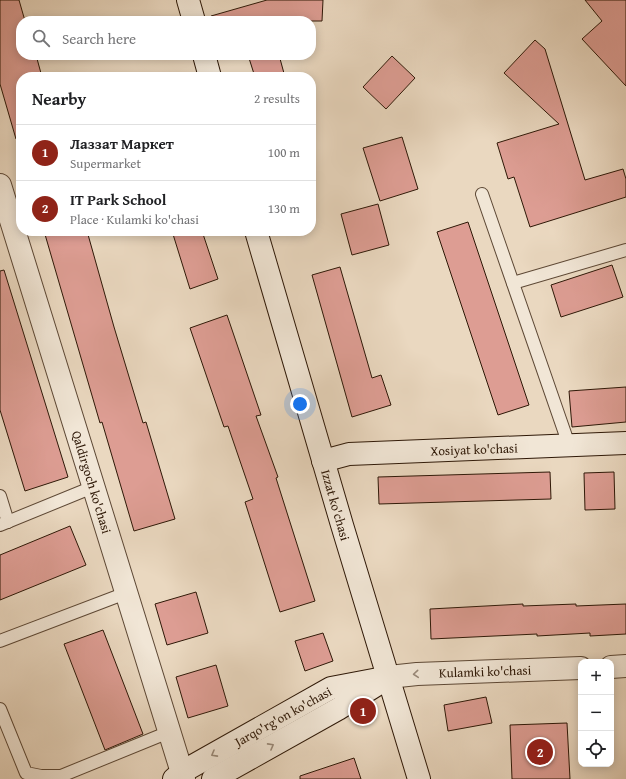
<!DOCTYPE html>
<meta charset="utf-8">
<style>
body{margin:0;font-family:"Gentium Book Plus",serif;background:#f6f6f6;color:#202124}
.controls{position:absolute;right:12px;bottom:12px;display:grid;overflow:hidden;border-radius:8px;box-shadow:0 2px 10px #0003}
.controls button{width:36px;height:36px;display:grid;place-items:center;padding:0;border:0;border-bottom:1px solid #e0e0e0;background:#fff;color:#202124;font:20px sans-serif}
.you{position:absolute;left:300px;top:404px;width:14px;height:14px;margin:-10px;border:3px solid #fff;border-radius:50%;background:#1a73e8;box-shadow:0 0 0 6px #1a73e833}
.badge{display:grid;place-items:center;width:26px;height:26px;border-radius:50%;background:#8f2418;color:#fff;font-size:13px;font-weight:700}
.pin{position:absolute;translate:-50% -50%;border:2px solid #fff;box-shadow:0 1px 4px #0006}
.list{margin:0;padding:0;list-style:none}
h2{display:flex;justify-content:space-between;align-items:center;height:52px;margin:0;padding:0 16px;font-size:17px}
h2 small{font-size:13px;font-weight:400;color:#757577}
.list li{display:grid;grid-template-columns:26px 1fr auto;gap:12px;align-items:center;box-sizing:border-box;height:56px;padding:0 16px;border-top:1px solid #e0e0e0}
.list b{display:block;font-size:15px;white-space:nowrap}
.list p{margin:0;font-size:13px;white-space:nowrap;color:#757577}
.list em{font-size:13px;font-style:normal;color:#757577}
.icon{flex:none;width:22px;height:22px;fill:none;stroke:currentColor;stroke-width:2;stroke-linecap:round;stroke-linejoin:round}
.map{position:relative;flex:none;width:626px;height:779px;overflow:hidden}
.search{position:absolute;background:#fff;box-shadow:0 2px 10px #0003;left:16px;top:16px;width:300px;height:44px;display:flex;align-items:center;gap:10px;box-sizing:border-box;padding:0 14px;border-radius:16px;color:#757577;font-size:15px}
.panel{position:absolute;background:#fff;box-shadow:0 2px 10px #0003;left:16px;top:72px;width:300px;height:164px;border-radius:16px}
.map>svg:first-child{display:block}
.building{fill:#dd9d93;stroke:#2e1807}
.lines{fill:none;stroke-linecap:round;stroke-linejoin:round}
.lane-casing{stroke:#5d4835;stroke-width:14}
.street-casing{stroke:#5d4835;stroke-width:24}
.secondary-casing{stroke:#2e1807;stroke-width:24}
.lane{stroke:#f1e6d6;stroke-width:12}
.street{stroke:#f1e6d6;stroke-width:22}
.secondary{stroke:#f1e6d6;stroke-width:22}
.oneway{stroke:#998979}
.labels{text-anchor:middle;stroke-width:4;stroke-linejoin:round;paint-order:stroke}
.street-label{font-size:13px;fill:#2e1807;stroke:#f1e6d6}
</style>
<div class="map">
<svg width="626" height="779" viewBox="0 0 626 779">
<rect width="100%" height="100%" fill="#ead8c0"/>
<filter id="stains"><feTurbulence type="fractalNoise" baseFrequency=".005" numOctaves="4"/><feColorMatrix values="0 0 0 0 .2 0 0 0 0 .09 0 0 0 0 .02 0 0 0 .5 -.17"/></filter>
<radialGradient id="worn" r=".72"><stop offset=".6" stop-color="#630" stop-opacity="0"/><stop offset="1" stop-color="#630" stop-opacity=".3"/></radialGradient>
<g class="building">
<path d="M0 0H19L25 21H21V55H36L42 77H21V138L16 139 0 84Z"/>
<path d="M267 0H323L322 21H212L211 16Z"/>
<path d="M585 0H626V86L582 39 602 21Z"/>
<path d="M535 40 545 49 585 180 623 169 626 179V197L530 227 514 177 508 179 497 143 559 124 504 73Z"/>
<path d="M248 55H279L285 77H255Z"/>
<path d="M392 56 415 78 386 109 363 87Z"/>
<path d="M402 137 418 189 380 201 363 148Z"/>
<path d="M378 204 389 245 352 255 341 214Z"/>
<path d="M468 222 529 405 498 415 437 232Z"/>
<path d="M44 231H87L114 327 143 423 146 422 175 519 134 531 102 422 100 423Z"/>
<path d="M172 231H202L218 279 190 289Z"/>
<path d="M612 265 623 297 561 317 551 285Z"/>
<path d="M340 267 372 378 381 375 391 405 352 417 312 275Z"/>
<path d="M4 270 68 477 25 491 0 410V271Z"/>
<path d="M227 315 261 415 256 416 278 477 276 478 315 601 280 612 245 502 253 499 228 426 224 427 190 328Z"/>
<path d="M626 387V422L572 427 569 391Z"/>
<path d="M550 472 551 499 379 504 378 477Z"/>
<path d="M614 472 615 509 585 510 584 473Z"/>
<path d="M70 526 86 565 0 600V555Z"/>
<path d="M196 592 208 633 167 645 155 604Z"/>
<path d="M523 604V606L576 604V606L626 604V634L590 636V633L537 636V634L431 639 430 609Z"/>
<path d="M103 630 143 734 105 750 64 644Z"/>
<path d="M323 633 333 661 305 671 295 641Z"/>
<path d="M216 665 228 706 188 718 176 677Z"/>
<path d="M486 697 492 723 448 731 444 705Z"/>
<path d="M567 723 570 779H512L510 725Z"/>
<path d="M354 758 361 779H300V776Z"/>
</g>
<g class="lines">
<g class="lane-casing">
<g id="lane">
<path d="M482 194 569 445"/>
<path d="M513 283 626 250"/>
<path d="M0 496 8 522"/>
<path d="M0 525 93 487"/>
<path d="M0 641 126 593"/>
<path d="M0 709 26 773 41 776H61L169 732"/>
</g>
</g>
<g class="street-casing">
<g id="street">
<path d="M0 185 184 779"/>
<path d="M611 667 626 666"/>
<path d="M389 677 417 674 581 668"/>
</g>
</g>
<g class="secondary-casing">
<g id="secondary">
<path d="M188 0 194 21"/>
<path d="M204 55 210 77"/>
<path d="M256 231 342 525 419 779"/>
<path d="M323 461 349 454 626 443"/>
<path d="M174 779 182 772 331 688 389 677"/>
<path d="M213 779 338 709 378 684"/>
</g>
</g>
<use href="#lane" class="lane"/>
<use href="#street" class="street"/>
<use href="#secondary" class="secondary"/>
</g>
<defs><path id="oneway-chevron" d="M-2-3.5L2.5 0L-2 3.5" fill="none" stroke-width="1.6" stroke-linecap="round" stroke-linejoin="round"/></defs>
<g class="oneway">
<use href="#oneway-chevron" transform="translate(416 674) rotate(175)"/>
<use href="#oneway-chevron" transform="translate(271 746) rotate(-29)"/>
<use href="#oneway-chevron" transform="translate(214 754) rotate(151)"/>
</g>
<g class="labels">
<g class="street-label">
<text transform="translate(474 449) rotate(-2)" y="5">Xosiyat ko'chasi</text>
<text transform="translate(92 482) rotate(73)" y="5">Qaldirgoch ko'chasi</text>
<text transform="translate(336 505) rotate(74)" y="5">Izzat ko'chasi</text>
<text transform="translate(485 671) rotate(-2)" y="5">Kulamki ko'chasi</text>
<text transform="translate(283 716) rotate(-29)" y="5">Jarqo'rg'on ko'chasi</text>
</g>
</g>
<rect width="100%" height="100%" filter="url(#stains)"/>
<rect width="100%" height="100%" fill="url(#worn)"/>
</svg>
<div class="controls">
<button>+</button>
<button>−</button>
<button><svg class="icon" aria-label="locate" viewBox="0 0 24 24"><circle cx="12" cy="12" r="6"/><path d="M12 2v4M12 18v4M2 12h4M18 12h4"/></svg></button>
</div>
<div class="you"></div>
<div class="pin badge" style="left:363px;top:711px">1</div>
<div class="pin badge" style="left:540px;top:752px">2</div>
<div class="search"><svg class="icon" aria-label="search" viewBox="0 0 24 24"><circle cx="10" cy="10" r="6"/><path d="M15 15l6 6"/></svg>Search here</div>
<section class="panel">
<h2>Nearby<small>2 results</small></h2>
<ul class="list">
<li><span class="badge">1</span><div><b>Лаззат Маркет</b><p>Supermarket</p></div><em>100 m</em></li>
<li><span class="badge">2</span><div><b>IT Park School</b><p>Place · Kulamki ko'chasi</p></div><em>130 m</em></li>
</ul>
</section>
</div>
